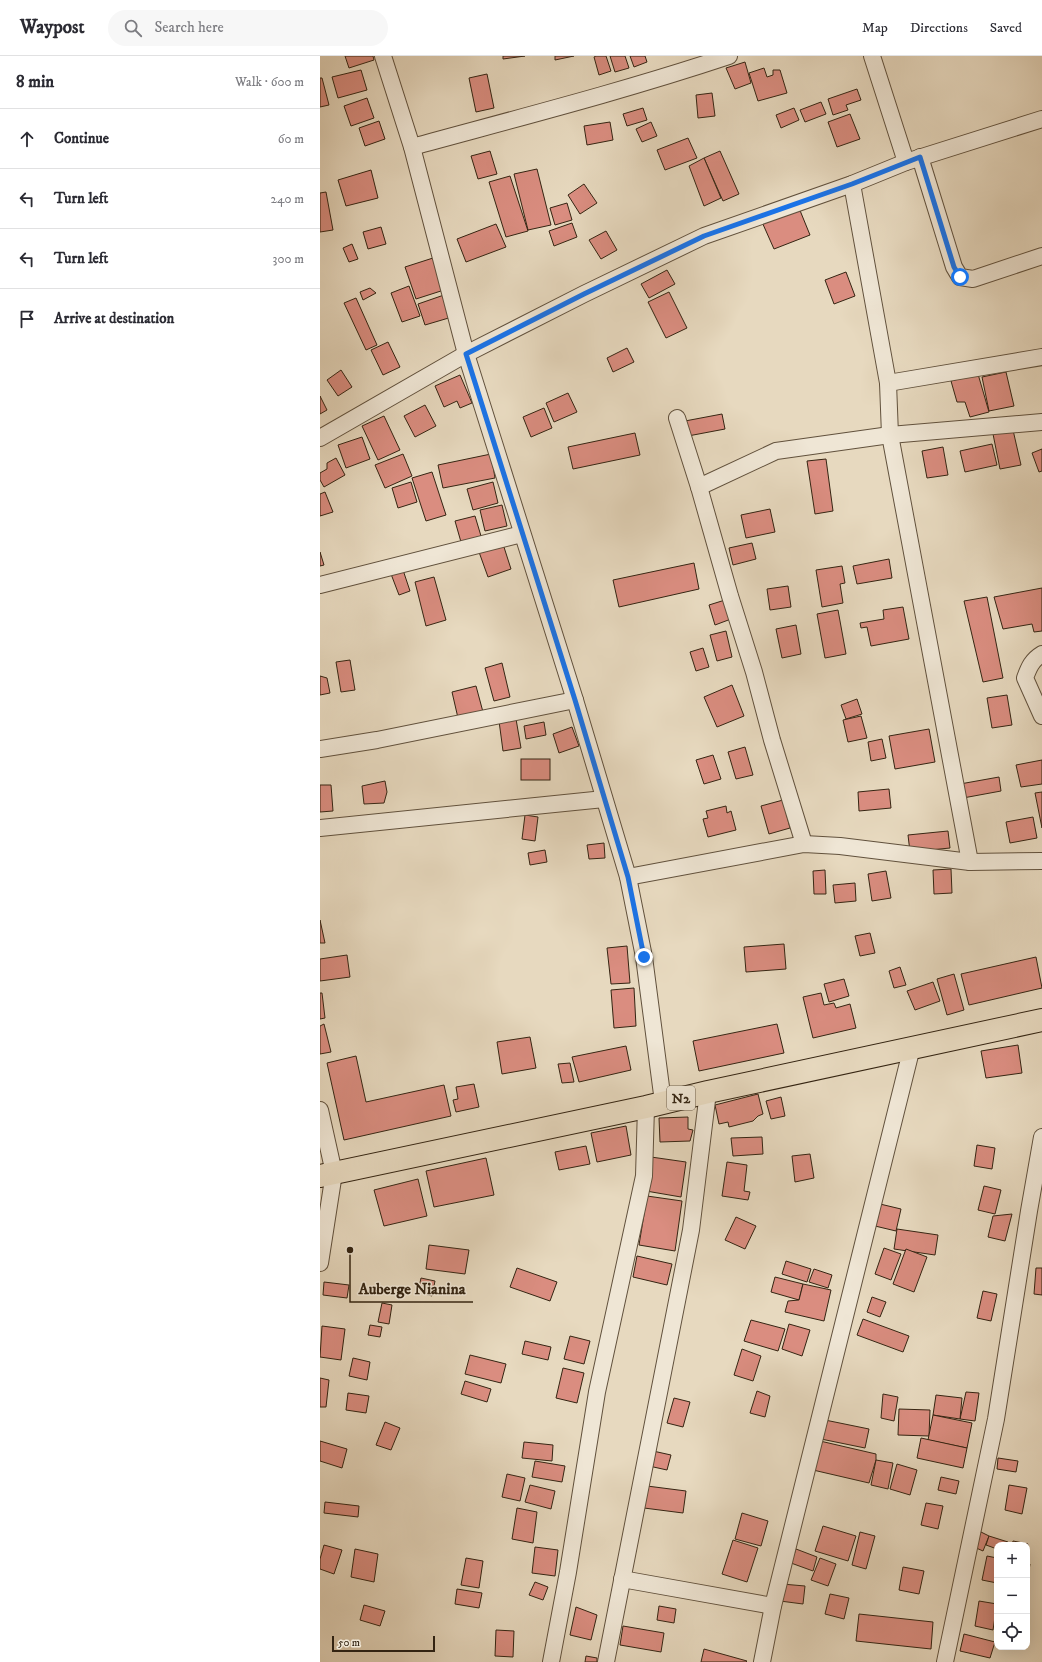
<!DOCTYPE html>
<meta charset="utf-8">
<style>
body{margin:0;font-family:"IM FELL DW Pica",serif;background:#f7f7f7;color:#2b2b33}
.controls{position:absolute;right:12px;bottom:12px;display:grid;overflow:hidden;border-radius:8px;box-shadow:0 4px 16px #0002}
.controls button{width:36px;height:36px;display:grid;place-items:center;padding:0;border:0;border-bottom:1px solid #e1e1e2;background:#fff;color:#2b2b33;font:20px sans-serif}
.scale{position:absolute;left:12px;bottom:10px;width:103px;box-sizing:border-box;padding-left:4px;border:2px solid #342412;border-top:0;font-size:11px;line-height:14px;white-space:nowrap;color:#342412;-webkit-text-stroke:3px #efe6d5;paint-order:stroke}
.stop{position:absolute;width:12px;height:12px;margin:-9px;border:3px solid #1a73e8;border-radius:50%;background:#fff}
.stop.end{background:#1a73e8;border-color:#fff;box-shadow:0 1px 4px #0008}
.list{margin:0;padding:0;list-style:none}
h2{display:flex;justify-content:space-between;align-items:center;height:52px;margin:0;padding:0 16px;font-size:17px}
h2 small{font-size:13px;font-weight:400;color:#7c7c81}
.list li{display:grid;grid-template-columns:26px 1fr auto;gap:12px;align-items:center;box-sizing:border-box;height:60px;padding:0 16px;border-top:1px solid #e1e1e2}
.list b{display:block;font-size:15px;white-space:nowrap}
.list em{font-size:13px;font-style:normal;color:#7c7c81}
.icon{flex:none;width:22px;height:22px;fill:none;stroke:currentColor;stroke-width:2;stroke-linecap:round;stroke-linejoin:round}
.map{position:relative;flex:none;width:722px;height:1606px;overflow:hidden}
header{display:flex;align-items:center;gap:24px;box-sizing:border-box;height:56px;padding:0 20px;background:#fff;border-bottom:1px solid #e1e1e2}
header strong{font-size:19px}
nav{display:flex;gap:22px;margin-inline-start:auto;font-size:14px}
.search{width:280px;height:36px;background:#f7f7f7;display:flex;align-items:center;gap:10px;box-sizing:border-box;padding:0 14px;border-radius:22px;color:#7c7c81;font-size:15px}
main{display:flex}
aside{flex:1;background:#fff}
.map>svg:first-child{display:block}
.building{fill:#da8d80;stroke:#342412}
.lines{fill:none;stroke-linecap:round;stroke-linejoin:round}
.minor-casing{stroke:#61513d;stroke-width:18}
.highway-casing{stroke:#342412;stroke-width:24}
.minor{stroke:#efe6d5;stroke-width:16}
.highway{stroke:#e7d9bf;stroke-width:22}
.route{stroke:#1a73e8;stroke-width:5}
.labels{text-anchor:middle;stroke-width:3;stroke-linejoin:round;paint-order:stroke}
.shield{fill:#efe6d5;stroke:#6c5e4c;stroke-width:1}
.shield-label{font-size:14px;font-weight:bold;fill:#342412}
.leader{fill:none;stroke:#342412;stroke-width:1.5}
.callout-dot{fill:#342412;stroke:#efe6d5;stroke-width:1.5}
.callout-label{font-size:16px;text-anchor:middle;font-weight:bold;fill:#342412;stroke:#efe6d5;stroke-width:3;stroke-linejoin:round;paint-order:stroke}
</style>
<header>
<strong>Waypost</strong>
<div class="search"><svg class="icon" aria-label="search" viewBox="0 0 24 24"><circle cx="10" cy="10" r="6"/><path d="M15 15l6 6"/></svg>Search here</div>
<nav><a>Map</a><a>Directions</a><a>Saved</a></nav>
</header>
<main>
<aside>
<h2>8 min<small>Walk · 600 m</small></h2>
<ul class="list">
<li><svg class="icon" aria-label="ahead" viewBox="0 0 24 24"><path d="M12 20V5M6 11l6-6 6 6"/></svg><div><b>Continue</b></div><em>60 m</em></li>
<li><svg class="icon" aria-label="left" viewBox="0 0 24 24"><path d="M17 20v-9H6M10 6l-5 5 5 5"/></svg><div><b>Turn left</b></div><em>240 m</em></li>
<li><svg class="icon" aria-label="left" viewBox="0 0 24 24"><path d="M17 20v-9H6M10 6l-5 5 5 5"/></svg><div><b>Turn left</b></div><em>300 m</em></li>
<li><svg class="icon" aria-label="arrive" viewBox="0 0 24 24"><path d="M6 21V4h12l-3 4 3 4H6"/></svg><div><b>Arrive at destination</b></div></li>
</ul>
</aside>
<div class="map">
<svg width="722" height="1606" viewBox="0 0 722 1606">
<rect width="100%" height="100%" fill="#e7d9bf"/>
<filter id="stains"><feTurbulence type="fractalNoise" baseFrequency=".005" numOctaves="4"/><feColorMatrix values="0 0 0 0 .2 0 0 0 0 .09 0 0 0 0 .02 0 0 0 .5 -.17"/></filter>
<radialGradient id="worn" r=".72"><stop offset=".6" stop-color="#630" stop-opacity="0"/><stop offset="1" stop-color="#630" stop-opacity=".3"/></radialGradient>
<g class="building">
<path d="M25 0H53L54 4 29 12Z"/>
<path d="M183 0H205L183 3Z"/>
<path d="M235 0H254L235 4Z"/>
<path d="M276 0H286L291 15 279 19 274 1Z"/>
<path d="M290 0H305L309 12 295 16Z"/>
<path d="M310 0H325L327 6 314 11Z"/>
<path d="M425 6 431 27 415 33 406 12Z"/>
<path d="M444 12 447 21 453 19V14H460L467 37 438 45 429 17Z"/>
<path d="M41 14 47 34 18 42 12 21Z"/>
<path d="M167 18 174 52 156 56 149 22Z"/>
<path d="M0 22H2L9 49 0 51Z"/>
<path d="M537 33 541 44 526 49 528 54 513 59 508 43Z"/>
<path d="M392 37 395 60 378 62 376 39Z"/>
<path d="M47 42 54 62 31 70 24 50Z"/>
<path d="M501 46 506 58 485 66 480 54Z"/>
<path d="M323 52 327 64 307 70 303 58Z"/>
<path d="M474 52 479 64 461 72 456 59Z"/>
<path d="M530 58 540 83 517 91 508 66Z"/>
<path d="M59 65 65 83 45 90 39 72Z"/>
<path d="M290 66 293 84 267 89 264 70Z"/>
<path d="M331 66 337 80 322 86 316 73Z"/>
<path d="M368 82 377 102 345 114 337 94Z"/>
<path d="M170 95 177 118 158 123 151 100Z"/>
<path d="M400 95 419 138 403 145 384 102Z"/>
<path d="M384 102 401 142 384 150 369 110Z"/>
<path d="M217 113 231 169 208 174 194 118Z"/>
<path d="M51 114 58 142 26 150 18 124Z"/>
<path d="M190 120 208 175 186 181 169 126Z"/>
<path d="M264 128 277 147 260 158 248 139Z"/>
<path d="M6 136 13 174 0 176V137Z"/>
<path d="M247 147 252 164 235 169 230 152Z"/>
<path d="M479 152 490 179 454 193 442 166Z"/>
<path d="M252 167 257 181 234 190 229 175Z"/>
<path d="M176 168 186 191 146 206 137 183Z"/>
<path d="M61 171 66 188 48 193 43 176Z"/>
<path d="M286 175 297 194 281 203 269 184Z"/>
<path d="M32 188 38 203 29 206 23 192Z"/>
<path d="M113 202 124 234 96 243 85 211Z"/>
<path d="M347 214 355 228 329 242 321 228Z"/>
<path d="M526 216 535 240 514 248 505 224Z"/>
<path d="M89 230 100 260 82 266 71 237Z"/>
<path d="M50 232 56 237 43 244 40 236Z"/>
<path d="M349 236 367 272 346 282 328 246Z"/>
<path d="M124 239 132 261 105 269 98 248Z"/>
<path d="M36 242 57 289 46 294 24 247Z"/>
<path d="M68 286 80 311 63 319 51 294Z"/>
<path d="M307 292 314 306 293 316 287 302Z"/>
<path d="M21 314 32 331 18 340 7 324Z"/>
<path d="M686 316 694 350 669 355 662 321Z"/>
<path d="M658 318 669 356 650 361 645 346H637L631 325Z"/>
<path d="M140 319 152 347 140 352 137 345 124 351 115 330Z"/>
<path d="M248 337 257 356 234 366 226 347Z"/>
<path d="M0 340 7 354 0 358Z"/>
<path d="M105 349 116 370 95 381 84 360Z"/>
<path d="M224 352 232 372 211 381 203 361Z"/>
<path d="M402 358 405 373 368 380 365 365Z"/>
<path d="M64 360 80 394 58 404 42 370Z"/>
<path d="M693 374 701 409 680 413 673 378Z"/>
<path d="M315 377 320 399 253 413 248 391Z"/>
<path d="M42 381 50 403 26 412 18 389Z"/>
<path d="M672 388 677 409 645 416 640 395Z"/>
<path d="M623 391 628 419 607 422 602 395Z"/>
<path d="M722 393V415L719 416 712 397Z"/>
<path d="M83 398 92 420 65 432 55 409Z"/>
<path d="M171 398 175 422 123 432 118 409Z"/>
<path d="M16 402 25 419 4 431 0 424V417L7 413V407Z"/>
<path d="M506 403 513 455 495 458 487 405Z"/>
<path d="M112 416 126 459 106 465 92 422Z"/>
<path d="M91 426 97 446 78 452 72 432Z"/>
<path d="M173 426 178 447 153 454 147 433Z"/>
<path d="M5 436 13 456 0 460V438Z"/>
<path d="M182 449 187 470 165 475 160 454Z"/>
<path d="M450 453 455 476 426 482 421 459Z"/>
<path d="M155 460 161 480 141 486 135 465Z"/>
<path d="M432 487 436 503 413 509 409 492Z"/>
<path d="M183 488 191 513 168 521 159 496Z"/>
<path d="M0 496 4 509 0 510Z"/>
<path d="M569 503 572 522 537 528 533 510Z"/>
<path d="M374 507 379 533 299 551 293 524Z"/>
<path d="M522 510 525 527 520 528 523 547 502 551 496 514Z"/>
<path d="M83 514 90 535 79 539 71 518Z"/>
<path d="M114 521 126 564 106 570 95 526Z"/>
<path d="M468 530 471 551 450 554 447 533Z"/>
<path d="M722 532V575L714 576 712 568 683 573 674 541Z"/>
<path d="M667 541 683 622 663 626 644 545Z"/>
<path d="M405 544 411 563 395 569 389 549Z"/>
<path d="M583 551 589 583 551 590 547 571 541 572 540 567 564 563 563 554Z"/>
<path d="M518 554 526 598 505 602 497 558Z"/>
<path d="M476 569 481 598 462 602 456 573Z"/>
<path d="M406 575 412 601 397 605 390 579Z"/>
<path d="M383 592 389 611 376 615 370 596Z"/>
<path d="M30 604 35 634 21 636 16 606Z"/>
<path d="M182 607 190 641 174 645 165 612Z"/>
<path d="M0 620 7 622 10 637 0 639Z"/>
<path d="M412 629 424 660 397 671 384 641Z"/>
<path d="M156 630 163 656 138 662 132 636Z"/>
<path d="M687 639 692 669 672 672 667 642Z"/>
<path d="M537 643 542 658 526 663 521 649Z"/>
<path d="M541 660 547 682 528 686 523 664Z"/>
<path d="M196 663 201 692 183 695 179 665Z"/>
<path d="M224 666 226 679 206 683 204 670Z"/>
<path d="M252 671 259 690 239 697 233 678Z"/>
<path d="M609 673 615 706 575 713 569 680Z"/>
<path d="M562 683 566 702 551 705 548 686Z"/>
<path d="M425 691 433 719 416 723 408 696Z"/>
<path d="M393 699 401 723 384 728 376 704Z"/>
<rect x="201" y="703" width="29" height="21"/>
<path d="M722 704V728L701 731 696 709Z"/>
<path d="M679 721 681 735 643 742 640 728Z"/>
<path d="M65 725 67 736 64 747 44 748 42 730Z"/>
<path d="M0 729H11L13 755 0 756Z"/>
<path d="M569 733 571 752 539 755 538 736Z"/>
<path d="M722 736V772L715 737Z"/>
<path d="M463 744 470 772 449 778 441 750Z"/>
<path d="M406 750 407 757 411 755 416 774 388 781 383 763 388 762 386 755Z"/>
<path d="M205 759 218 761 215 785 202 783Z"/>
<path d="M713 761 717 782 690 787 686 766Z"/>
<path d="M628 775 630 792 590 796 588 779Z"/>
<path d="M284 787 285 802 269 803 267 789Z"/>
<path d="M225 794 227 806 210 809 208 797Z"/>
<path d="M631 813 632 837 614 838 613 814Z"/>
<path d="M505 814 506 838H494L493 815Z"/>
<path d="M566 815 571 842 552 845 548 818Z"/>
<path d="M535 827 536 845 515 847 513 829Z"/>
<path d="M0 864 5 887H0Z"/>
<path d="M550 877 555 897 540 900 535 880Z"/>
<path d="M464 888 466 913 426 916 424 891Z"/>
<path d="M307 890 310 927 291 928 287 892Z"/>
<path d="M27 899 30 921 0 925V903Z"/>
<path d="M716 901 722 932 649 949 641 918Z"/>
<path d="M580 911 586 929 574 932 569 915Z"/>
<path d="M634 918 644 954 627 959 617 923Z"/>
<path d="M524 923 529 940 509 946 504 928Z"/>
<path d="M613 926 620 945 595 954 587 935Z"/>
<path d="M314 932 316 970 294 972 291 934Z"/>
<path d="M0 937H2L5 962 0 963Z"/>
<path d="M501 937 504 949 514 947 516 952 530 948 536 972 493 982 483 941Z"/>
<path d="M4 968 11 996 0 998V970Z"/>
<path d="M457 968 464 997 379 1015 373 985Z"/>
<path d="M210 981 216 1012 182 1018 177 986Z"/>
<path d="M698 989 702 1017 666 1022 661 995Z"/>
<path d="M306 990 311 1014 259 1026 252 1001Z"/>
<path d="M36 1000 46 1046 124 1029 131 1060 24 1084 7 1007Z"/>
<path d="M250 1007 254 1026 242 1027 238 1008Z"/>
<path d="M154 1028 159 1051 136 1056 133 1044 138 1043 136 1031Z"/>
<path d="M438 1038 443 1058 438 1060 433 1065 409 1071 408 1066 399 1068 395 1049Z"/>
<path d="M461 1041 465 1060 451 1063 446 1045Z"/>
<path d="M368 1061V1073L373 1074 370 1085 340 1086 339 1062Z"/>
<path d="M306 1070 311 1099 277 1106 271 1077Z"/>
<path d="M442 1081 443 1098 413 1100 411 1082Z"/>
<path d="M657 1089 675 1092 672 1113 654 1110Z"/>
<path d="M266 1090 270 1108 239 1114 235 1096Z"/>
<path d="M490 1098 494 1122 475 1126 472 1100Z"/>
<path d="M331 1101 366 1106 361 1141 326 1135Z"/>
<path d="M166 1102 174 1139 114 1151 106 1115Z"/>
<path d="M407 1106 427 1109 424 1135 430 1136 428 1144 402 1140Z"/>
<path d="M98 1123 107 1160 64 1170 54 1134Z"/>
<path d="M664 1130 681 1134 675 1158 658 1154Z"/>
<path d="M327 1140 362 1145 355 1195 319 1189Z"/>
<path d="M560 1148 581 1153 576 1175 555 1170Z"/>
<path d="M692 1158 685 1185 668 1181 673 1160Z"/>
<path d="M416 1161 436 1170 425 1193 405 1184Z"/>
<path d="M577 1173 618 1179 615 1199 574 1193Z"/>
<path d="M109 1189 149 1194 145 1218 106 1213Z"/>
<path d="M564 1192 581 1198 571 1224 555 1218Z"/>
<path d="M586 1193 607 1201 594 1236 573 1228Z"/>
<path d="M317 1200 352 1208 347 1229 313 1221Z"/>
<path d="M466 1205 491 1213 487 1226 462 1218Z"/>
<path d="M197 1212 237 1226 230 1245 190 1231Z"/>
<path d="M716 1212H722V1239L714 1238Z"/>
<path d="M494 1213 512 1219 508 1232 489 1226Z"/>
<path d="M455 1221 483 1228 479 1244 451 1236Z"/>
<path d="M101 1222 115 1225 112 1240 98 1236Z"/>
<path d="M4 1226 29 1229 27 1242 3 1239Z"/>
<path d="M483 1228 511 1234 504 1265 465 1256 468 1245 479 1244Z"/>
<path d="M663 1235 677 1238 671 1265 657 1262Z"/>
<path d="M552 1241 566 1246 560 1261 547 1256Z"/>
<path d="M62 1247 72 1249 69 1268 58 1266Z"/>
<path d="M543 1263 589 1280 583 1296 537 1279Z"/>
<path d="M431 1264 465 1273 458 1295 424 1285Z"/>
<path d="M469 1268 490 1274 482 1300 462 1293Z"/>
<path d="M50 1269 62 1271 60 1281 48 1279Z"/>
<path d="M2 1270 25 1273 21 1304 0 1301Z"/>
<path d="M250 1280 270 1285 264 1308 244 1303Z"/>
<path d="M205 1285 231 1291 228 1304 202 1298Z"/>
<path d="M422 1293 441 1300 433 1325 414 1319Z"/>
<path d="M150 1299 186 1308 181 1327 145 1318Z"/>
<path d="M33 1302 50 1306 47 1324 29 1320Z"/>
<path d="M243 1312 264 1317 257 1347 236 1342Z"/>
<path d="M0 1322 9 1324 6 1351H0Z"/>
<path d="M145 1325 171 1333 167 1346 141 1338Z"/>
<path d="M437 1335 450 1340 445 1361 430 1357Z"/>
<path d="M646 1336 659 1337 655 1365 640 1363Z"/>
<path d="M28 1337 49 1340 46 1357 26 1354Z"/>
<path d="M563 1338 578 1341 574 1365 561 1362Z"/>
<path d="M616 1339 642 1342 640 1363 613 1359Z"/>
<path d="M354 1342 370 1346 363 1371 347 1367Z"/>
<path d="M579 1353 610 1354 609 1380 578 1379Z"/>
<path d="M613 1359 652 1367 647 1392 608 1384Z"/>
<path d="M505 1364 549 1373 545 1392 501 1383Z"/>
<path d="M65 1366 80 1372 71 1394 56 1389Z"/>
<path d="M601 1382 647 1392 643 1412 597 1402Z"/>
<path d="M0 1385 27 1393 22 1412 0 1405Z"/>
<path d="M500 1385 556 1398V1404L549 1427 493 1414Z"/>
<path d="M204 1386 233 1389 232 1405 202 1402Z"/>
<path d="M333 1395 351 1399 347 1414 329 1410Z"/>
<path d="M678 1402 698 1405 696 1416 677 1413Z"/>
<path d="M556 1404 573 1407 568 1433 551 1429Z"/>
<path d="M215 1405 245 1410 242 1426 212 1421Z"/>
<path d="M577 1408 597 1414 590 1439 570 1433Z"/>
<path d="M187 1418 205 1422 200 1445 182 1441Z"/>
<path d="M621 1421 639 1425 636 1438 618 1434Z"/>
<path d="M210 1429 235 1435 231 1453 205 1446Z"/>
<path d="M689 1429 707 1432 702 1458 685 1454Z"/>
<path d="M327 1430 366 1435 363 1457 324 1452Z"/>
<path d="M5 1446 39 1450 38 1461 4 1457Z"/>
<path d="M606 1447 623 1450 618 1473 601 1469Z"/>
<path d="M197 1452 217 1456 213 1487 192 1483Z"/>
<path d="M422 1457 448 1465 441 1490 415 1483Z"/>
<path d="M503 1470 536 1480 528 1505 495 1495Z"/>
<path d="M540 1476 555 1480 546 1513 532 1509Z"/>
<path d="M661 1476 669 1480 663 1495 654 1491Z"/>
<path d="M669 1480 688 1486 687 1489H677V1493L666 1489Z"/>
<path d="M413 1484 438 1492 427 1526 402 1518Z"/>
<path d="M693 1485 708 1488 707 1494V1489H692Z"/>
<path d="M4 1489 22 1494 14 1518 0 1513V1503Z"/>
<path d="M215 1491 238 1494 235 1520 212 1517Z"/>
<path d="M35 1493 58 1498 54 1526 31 1521Z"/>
<path d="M476 1493 497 1501 493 1515 471 1507Z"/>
<path d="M667 1500 677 1502V1527L662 1524Z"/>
<path d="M146 1502 163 1505 159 1532 141 1529Z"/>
<path d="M500 1502 516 1508 508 1530 491 1524Z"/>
<path d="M707 1508H710L707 1527Z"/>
<path d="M583 1511 604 1515 599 1538 579 1534Z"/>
<path d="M215 1526 228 1531 223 1544 209 1539Z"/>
<path d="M462 1528 485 1530 483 1548 460 1545Z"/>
<path d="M137 1533 162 1537 159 1552 135 1548Z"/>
<path d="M510 1538 529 1542 524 1563 505 1558Z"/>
<path d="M659 1545 677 1548 673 1574 655 1570Z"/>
<path d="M44 1549 65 1555 60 1570 40 1564Z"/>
<path d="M339 1550 356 1553 354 1567 337 1564Z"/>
<path d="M256 1551 277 1559 271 1584 250 1579Z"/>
<path d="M539 1558 613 1566 611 1593 536 1585Z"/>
<path d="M303 1570 344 1577 341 1596 300 1589Z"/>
<path d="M176 1574 194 1575 193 1601 175 1600Z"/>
<path d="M644 1578 675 1586 670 1602 640 1595Z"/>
<path d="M384 1593 427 1605 426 1606H381Z"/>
<path d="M266 1600 277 1602V1606H265Z"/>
</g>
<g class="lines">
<g class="minor-casing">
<g id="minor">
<path d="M552 0 586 106"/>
<path d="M92 91C198 62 304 35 409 0"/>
<path d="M600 101 634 211 640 221 653 223 722 200"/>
<path d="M532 128 568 327 570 379 650 806"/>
<path d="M568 327 722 301"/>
<path d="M357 362 379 431 410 540 434 616 452 684 484 788"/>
<path d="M0 382 146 298 264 238 384 180 532 128 586 106 722 63"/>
<path d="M379 431 456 395 570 379 722 366"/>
<path d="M0 529 202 478"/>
<path d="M722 598C712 604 709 611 705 622L722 660"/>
<path d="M255 644 308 821 324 901 343 1046"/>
<path d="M0 693 57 684 255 644 146 298 92 91 63 0"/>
<path d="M0 772 284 743"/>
<path d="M308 821 484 788 520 790 650 806 722 805"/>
<path d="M0 1054 14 1117 0 1207"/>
<path d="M302 1523 453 1550"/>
<path d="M231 1606 248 1516 277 1336 324 1120 326 1051"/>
<path d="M286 1606 371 1174 388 1036"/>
<path d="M442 1606 453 1550 592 991"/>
<path d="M625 1606 676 1363 709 1155 722 1081"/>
</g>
</g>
<g class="highway-casing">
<path id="highway" d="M0 1120 326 1051 388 1036 722 964"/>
</g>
<use href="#minor" class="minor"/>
<use href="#highway" class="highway"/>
</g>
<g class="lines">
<path class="route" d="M324 901 308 821 255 644 146 298 264 238 384 180 532 128 600 101 634 211 640 221"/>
</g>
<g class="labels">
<rect class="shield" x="347" y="1030" width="28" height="24" rx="3"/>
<g class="shield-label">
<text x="361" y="1047">N2</text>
</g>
</g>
<path class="leader" d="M30 1194L30 1246H153"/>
<circle class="callout-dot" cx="30" cy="1194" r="4"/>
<g class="callout-label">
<text x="92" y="1238">Auberge Nianina</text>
</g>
<rect width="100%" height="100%" filter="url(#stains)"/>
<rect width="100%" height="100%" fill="url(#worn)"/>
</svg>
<div class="controls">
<button>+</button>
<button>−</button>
<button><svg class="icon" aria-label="locate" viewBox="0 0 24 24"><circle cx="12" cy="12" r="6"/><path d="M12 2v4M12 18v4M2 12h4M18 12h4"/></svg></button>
</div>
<div class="scale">50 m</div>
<div class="stop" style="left:640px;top:221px"></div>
<div class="stop end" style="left:324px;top:901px"></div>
</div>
</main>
